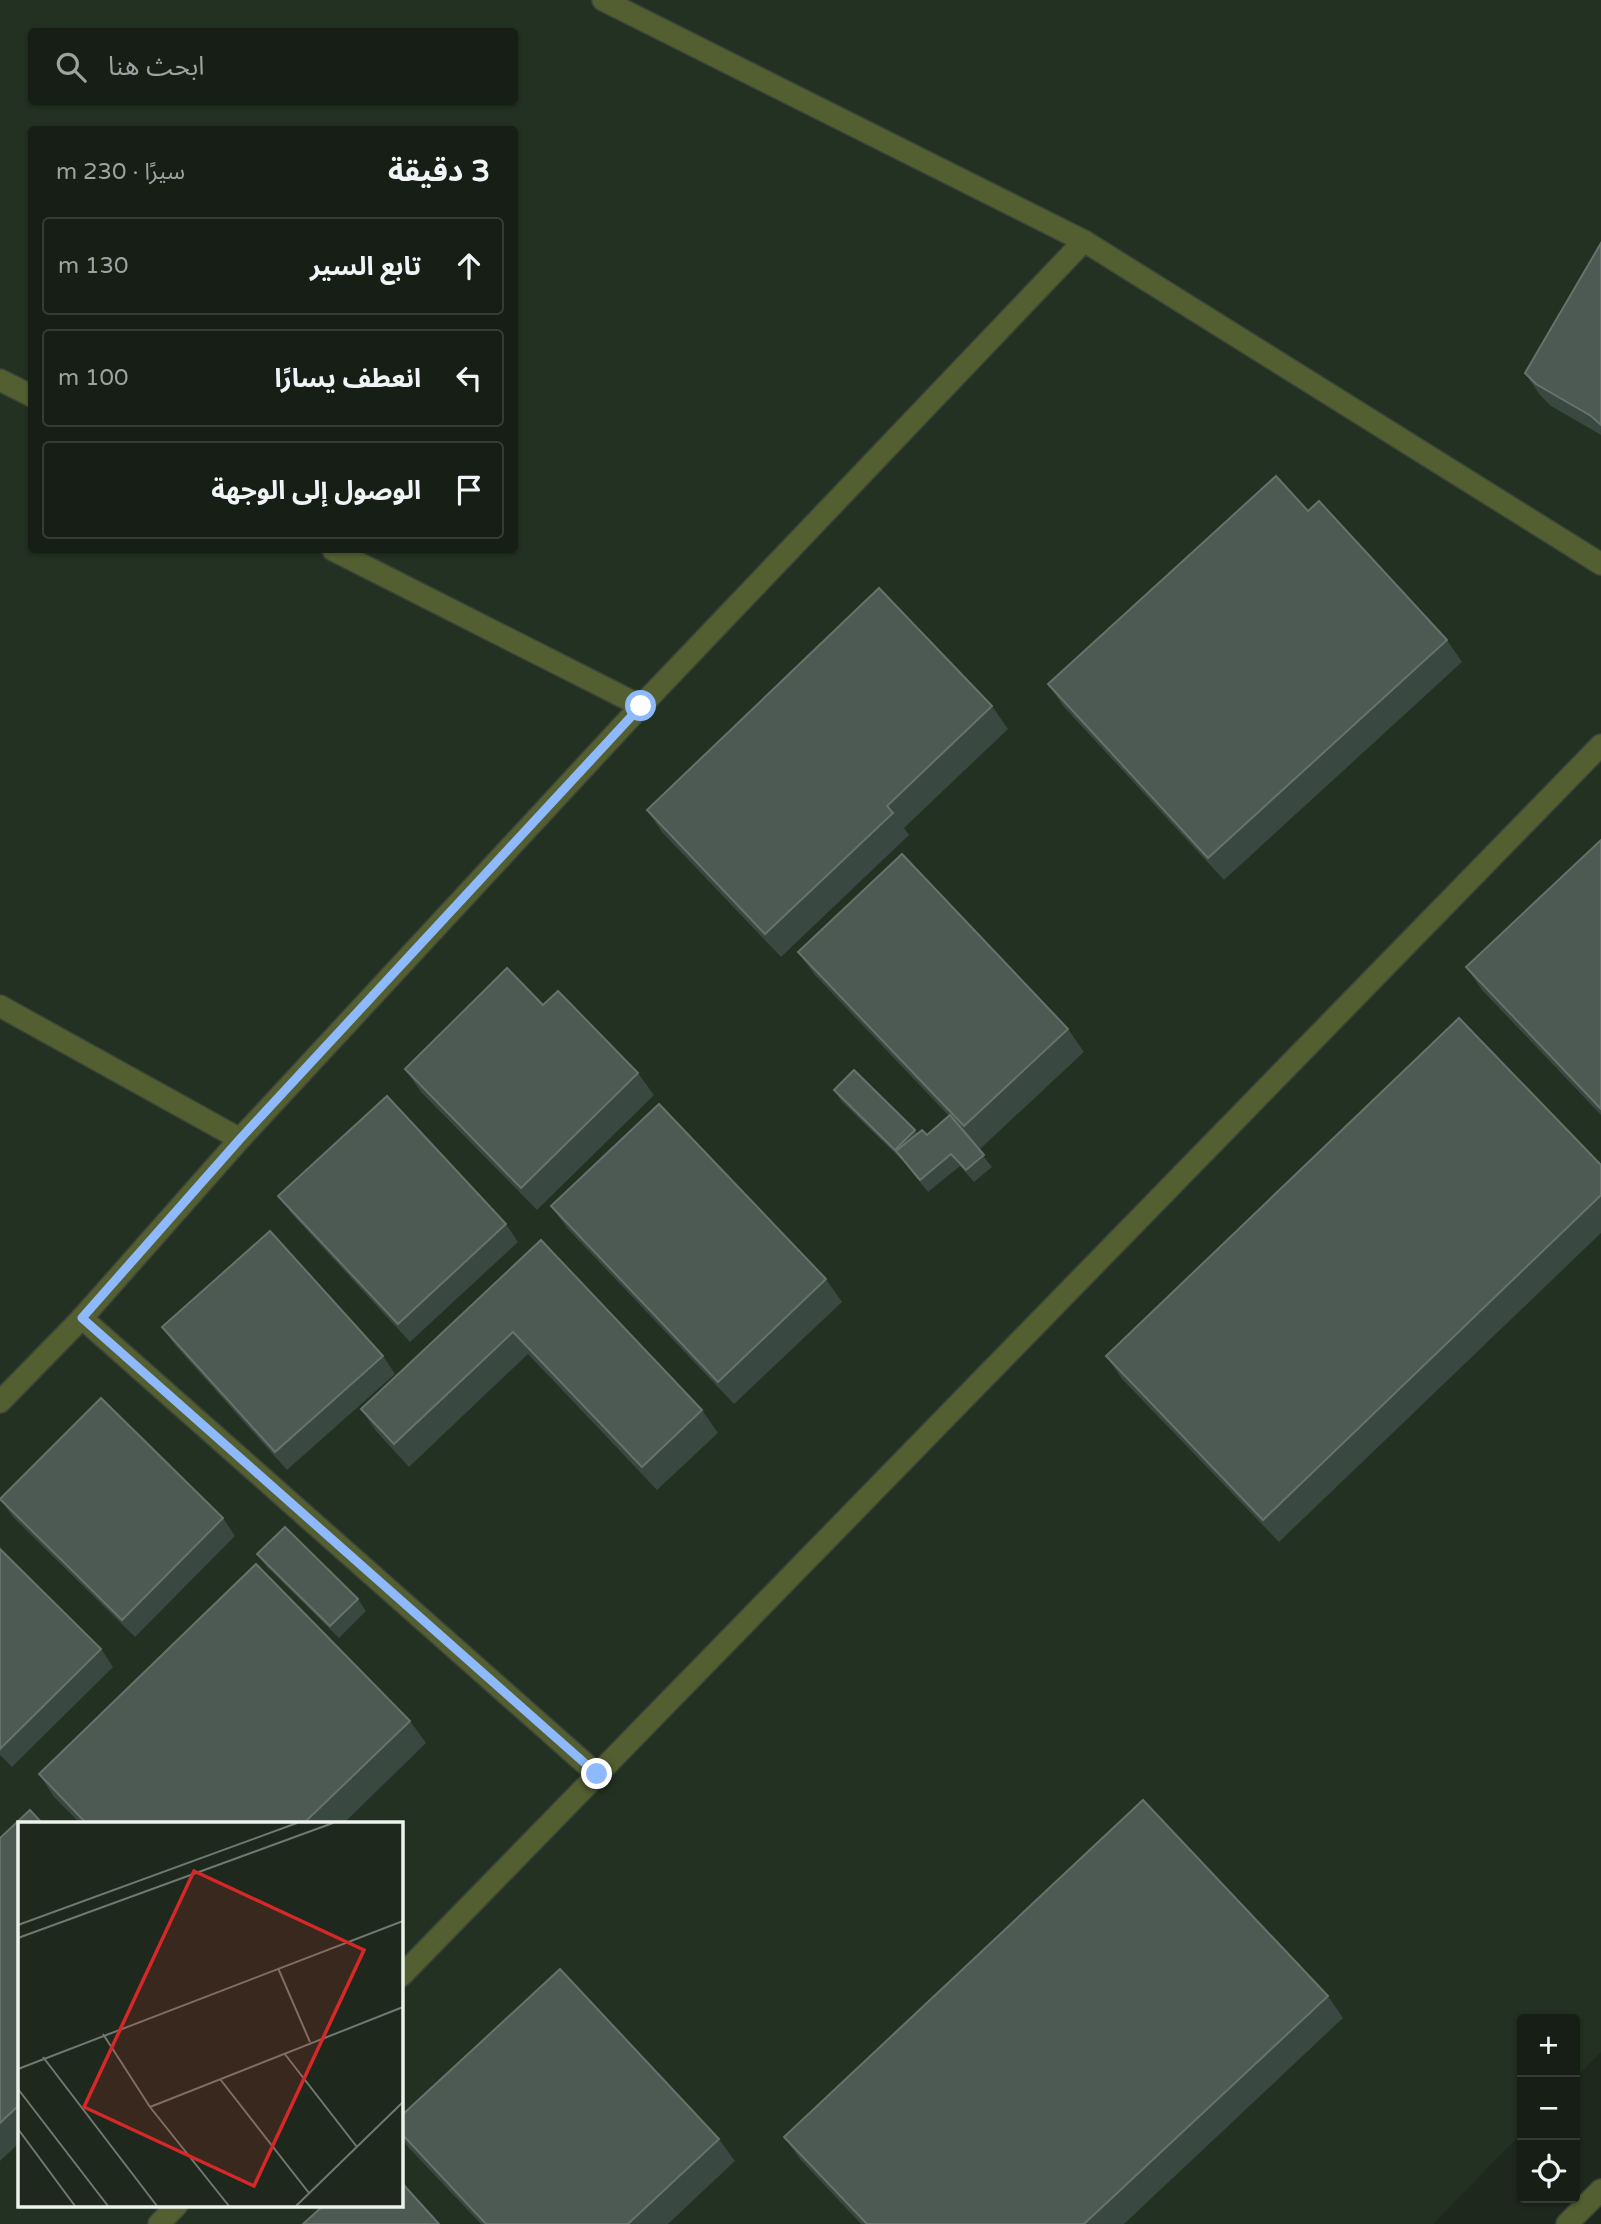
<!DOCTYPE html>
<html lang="ar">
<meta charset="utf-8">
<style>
body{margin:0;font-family:"Varela Round","Noto Sans Arabic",sans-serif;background:#232b23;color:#f1f3f6;direction:rtl}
.controls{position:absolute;right:21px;bottom:21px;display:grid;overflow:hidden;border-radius:7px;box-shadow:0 2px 5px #0004}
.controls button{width:63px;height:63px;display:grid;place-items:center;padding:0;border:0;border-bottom:2px solid #353c35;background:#161e16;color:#f1f3f6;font:35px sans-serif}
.stop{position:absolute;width:21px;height:21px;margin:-16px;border:5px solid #8eb9fd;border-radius:50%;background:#fff}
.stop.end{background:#8eb9fd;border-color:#fff;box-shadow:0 2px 7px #0008}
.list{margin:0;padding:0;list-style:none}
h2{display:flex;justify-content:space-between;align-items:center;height:91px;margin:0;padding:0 28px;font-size:30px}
h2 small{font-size:23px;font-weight:400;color:#9ea2a1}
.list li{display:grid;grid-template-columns:46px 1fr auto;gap:21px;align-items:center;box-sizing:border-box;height:98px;margin:0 14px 14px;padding:0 14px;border:2px solid #353c35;border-radius:7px}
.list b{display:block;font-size:26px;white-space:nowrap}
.list em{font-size:23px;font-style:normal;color:#9ea2a1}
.icon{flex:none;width:38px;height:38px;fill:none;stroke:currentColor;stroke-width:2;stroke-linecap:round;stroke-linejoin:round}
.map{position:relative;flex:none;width:1601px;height:2224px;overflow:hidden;direction:ltr}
.search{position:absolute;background:#161e16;box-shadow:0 2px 5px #0004;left:28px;top:28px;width:490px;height:77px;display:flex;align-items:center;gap:18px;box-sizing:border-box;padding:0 24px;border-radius:7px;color:#9ea2a1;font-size:26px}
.panel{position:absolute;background:#161e16;box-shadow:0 2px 5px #0004;left:28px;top:126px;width:490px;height:427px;border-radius:7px;direction:rtl}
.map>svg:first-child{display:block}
.built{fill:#223121;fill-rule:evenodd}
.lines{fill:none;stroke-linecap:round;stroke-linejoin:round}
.minor-casing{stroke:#3b443a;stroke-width:24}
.minor{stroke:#545f31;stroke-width:21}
.wall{fill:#394841}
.building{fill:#4d5a53;stroke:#66726b;stroke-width:2}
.route{stroke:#8eb9fd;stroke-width:9}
.inset-road{fill:none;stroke:#707970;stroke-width:2}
.view{fill:#d62828;fill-opacity:0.15;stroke:#d62828;stroke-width:3.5}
.inset-edge{fill:none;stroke:#ecf3ec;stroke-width:3.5}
</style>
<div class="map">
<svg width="1601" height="2224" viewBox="0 0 1601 2224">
<rect width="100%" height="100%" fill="#1e281d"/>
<path class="built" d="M0 0H1601V2052L1575 2079V2019H1522V2133L1433 2224H0ZM32 32H514V102H32ZM32 130H514V550H32ZM19 1823H401V2205H19Z"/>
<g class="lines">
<g class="minor-casing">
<g id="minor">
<path d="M603 0 1084 241 1601 564"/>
<path d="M0 380 32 396"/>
<path d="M333 550 641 706"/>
<path d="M0 1006 240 1139"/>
<path d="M82 1318 597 1774"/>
<path d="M0 1402 82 1318 240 1139 641 706 1084 241"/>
<path d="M401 1976 1601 745"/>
<path d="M159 2224 177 2205"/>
<path d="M1567 2224 1601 2190"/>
</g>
</g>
<use href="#minor" class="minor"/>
</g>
<g class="wall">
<path d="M1601 243V435L1551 406 1540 395 1525 373Z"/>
<path d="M1308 511 1447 640 1462 662 1224 880 1064 707 1048 684Z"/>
<path d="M992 706 1008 729 904 828 909 835 781 957 662 832 647 810Z"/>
<path d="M1601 840V1115L1482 990 1466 967Z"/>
<path d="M798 952 1068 1029 1084 1052 980 1149 966 1134 992 1167 974 1182 960 1166 928 1192 903 1161 842 1102 834 1090 915 1130 917 1134 927 1135 949 1116 814 974Z"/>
<path d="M543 1005 638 1073 654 1095 537 1210 421 1092 405 1069Z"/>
<path d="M1601 1165V1233L1279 1542 1122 1379 1106 1356Z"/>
<path d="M278 1196 506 1224 518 1242 410 1342 291 1213Z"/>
<path d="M551 1206 826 1279 842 1302 734 1404 567 1228Z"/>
<path d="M541 1240 702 1410 718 1433 657 1490 528 1354 409 1467 376 1431 361 1409Z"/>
<path d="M162 1327 383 1356 395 1374 287 1470 175 1345Z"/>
<path d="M0 1499 223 1518 235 1536 135 1637 13 1517Z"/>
<path d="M0 1549 101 1649 113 1667 12 1767 0 1755Z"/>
<path d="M257 1554 358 1599 366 1611 339 1638 266 1566Z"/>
<path d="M410 1721 426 1743 344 1823H80L54 1797 39 1774Z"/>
<path d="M19 1823V2143L0 2161V1838Z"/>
<path d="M1328 1996 1343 2018 1124 2224H861L800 2159 784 2137Z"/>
<path d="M401 2116 719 2139 735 2161 668 2224H481L408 2147 401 2136Z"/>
</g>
<g class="building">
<path d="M1601 243V425L1591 416 1536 384 1525 373Z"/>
<path d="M1276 476 1308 511 1319 501 1447 640 1208 858 1048 684Z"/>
<path d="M879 588 992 706 887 806 893 813 765 934 647 810Z"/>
<path d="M1601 840V1109L1466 967Z"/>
<path d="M902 854 1068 1029 964 1126 798 952Z"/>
<path d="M507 968 543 1005 558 991 638 1073 521 1188 405 1069Z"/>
<path d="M1459 1018 1601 1165V1195L1263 1520 1106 1356Z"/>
<path d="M854 1070 915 1130 895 1150 834 1090Z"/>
<path d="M387 1096 506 1224 398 1324 278 1196Z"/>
<path d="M659 1104 826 1279 718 1382 551 1206Z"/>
<path d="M950 1115 984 1155 966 1170 951 1154 920 1180 896 1151 922 1130 927 1135Z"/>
<path d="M270 1231 383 1356 275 1452 162 1327Z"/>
<path d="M541 1240 702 1410 642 1467 513 1332 394 1444 361 1409Z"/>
<path d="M101 1398 223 1518 122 1620 0 1499Z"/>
<path d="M285 1527 358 1599 330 1626 257 1554Z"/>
<path d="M0 1549 101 1649 0 1749Z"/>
<path d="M256 1564 410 1721 304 1823H86L39 1774Z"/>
<path d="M1143 1800 1328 1996 1084 2224H867L784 2137Z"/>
<path d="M30 1810 42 1823H19V2105L0 2123V1838Z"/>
<path d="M560 1969 719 2139 628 2224H486L401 2133V2116Z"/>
<path d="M401 2182 439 2224H303L324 2205H401Z"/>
</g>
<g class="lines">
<path class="route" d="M597 1774 82 1318 240 1139 641 706"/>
</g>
<g transform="translate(18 1822)">
<rect width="385" height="385" fill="#1e281d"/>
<path class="inset-road" d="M0 103 279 1M0 116 315 1M260 146 292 220M85 212 132 285 211 384M266 231 339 325M25 235 139 384M0 247 385 99M202 257 291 371M0 267 90 384M132 285 385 185M0 307 57 384M278 384 385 280"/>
<path class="view" d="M176 49 346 128 236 364 66 285Z"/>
<rect width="385" height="385" class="inset-edge"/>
</g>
</svg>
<div class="controls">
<button>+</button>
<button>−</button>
<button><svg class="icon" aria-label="locate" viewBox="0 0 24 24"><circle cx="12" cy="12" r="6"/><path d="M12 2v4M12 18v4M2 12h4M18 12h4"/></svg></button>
</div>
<div class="stop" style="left:641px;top:706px"></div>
<div class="stop end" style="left:597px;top:1774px"></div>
<div class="search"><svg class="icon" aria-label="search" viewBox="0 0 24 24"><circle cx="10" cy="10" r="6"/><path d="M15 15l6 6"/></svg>ابحث هنا</div>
<section class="panel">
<h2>3 دقيقة<small>سيرًا · 230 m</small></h2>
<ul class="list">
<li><svg class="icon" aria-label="ahead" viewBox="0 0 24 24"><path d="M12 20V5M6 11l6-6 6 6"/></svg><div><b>تابع السير</b></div><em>130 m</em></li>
<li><svg class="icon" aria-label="left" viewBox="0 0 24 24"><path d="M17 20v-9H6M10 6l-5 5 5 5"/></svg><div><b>انعطف يسارًا</b></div><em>100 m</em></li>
<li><svg class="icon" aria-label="arrive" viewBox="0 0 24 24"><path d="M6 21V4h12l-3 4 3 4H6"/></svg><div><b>الوصول إلى الوجهة</b></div></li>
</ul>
</section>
</div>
